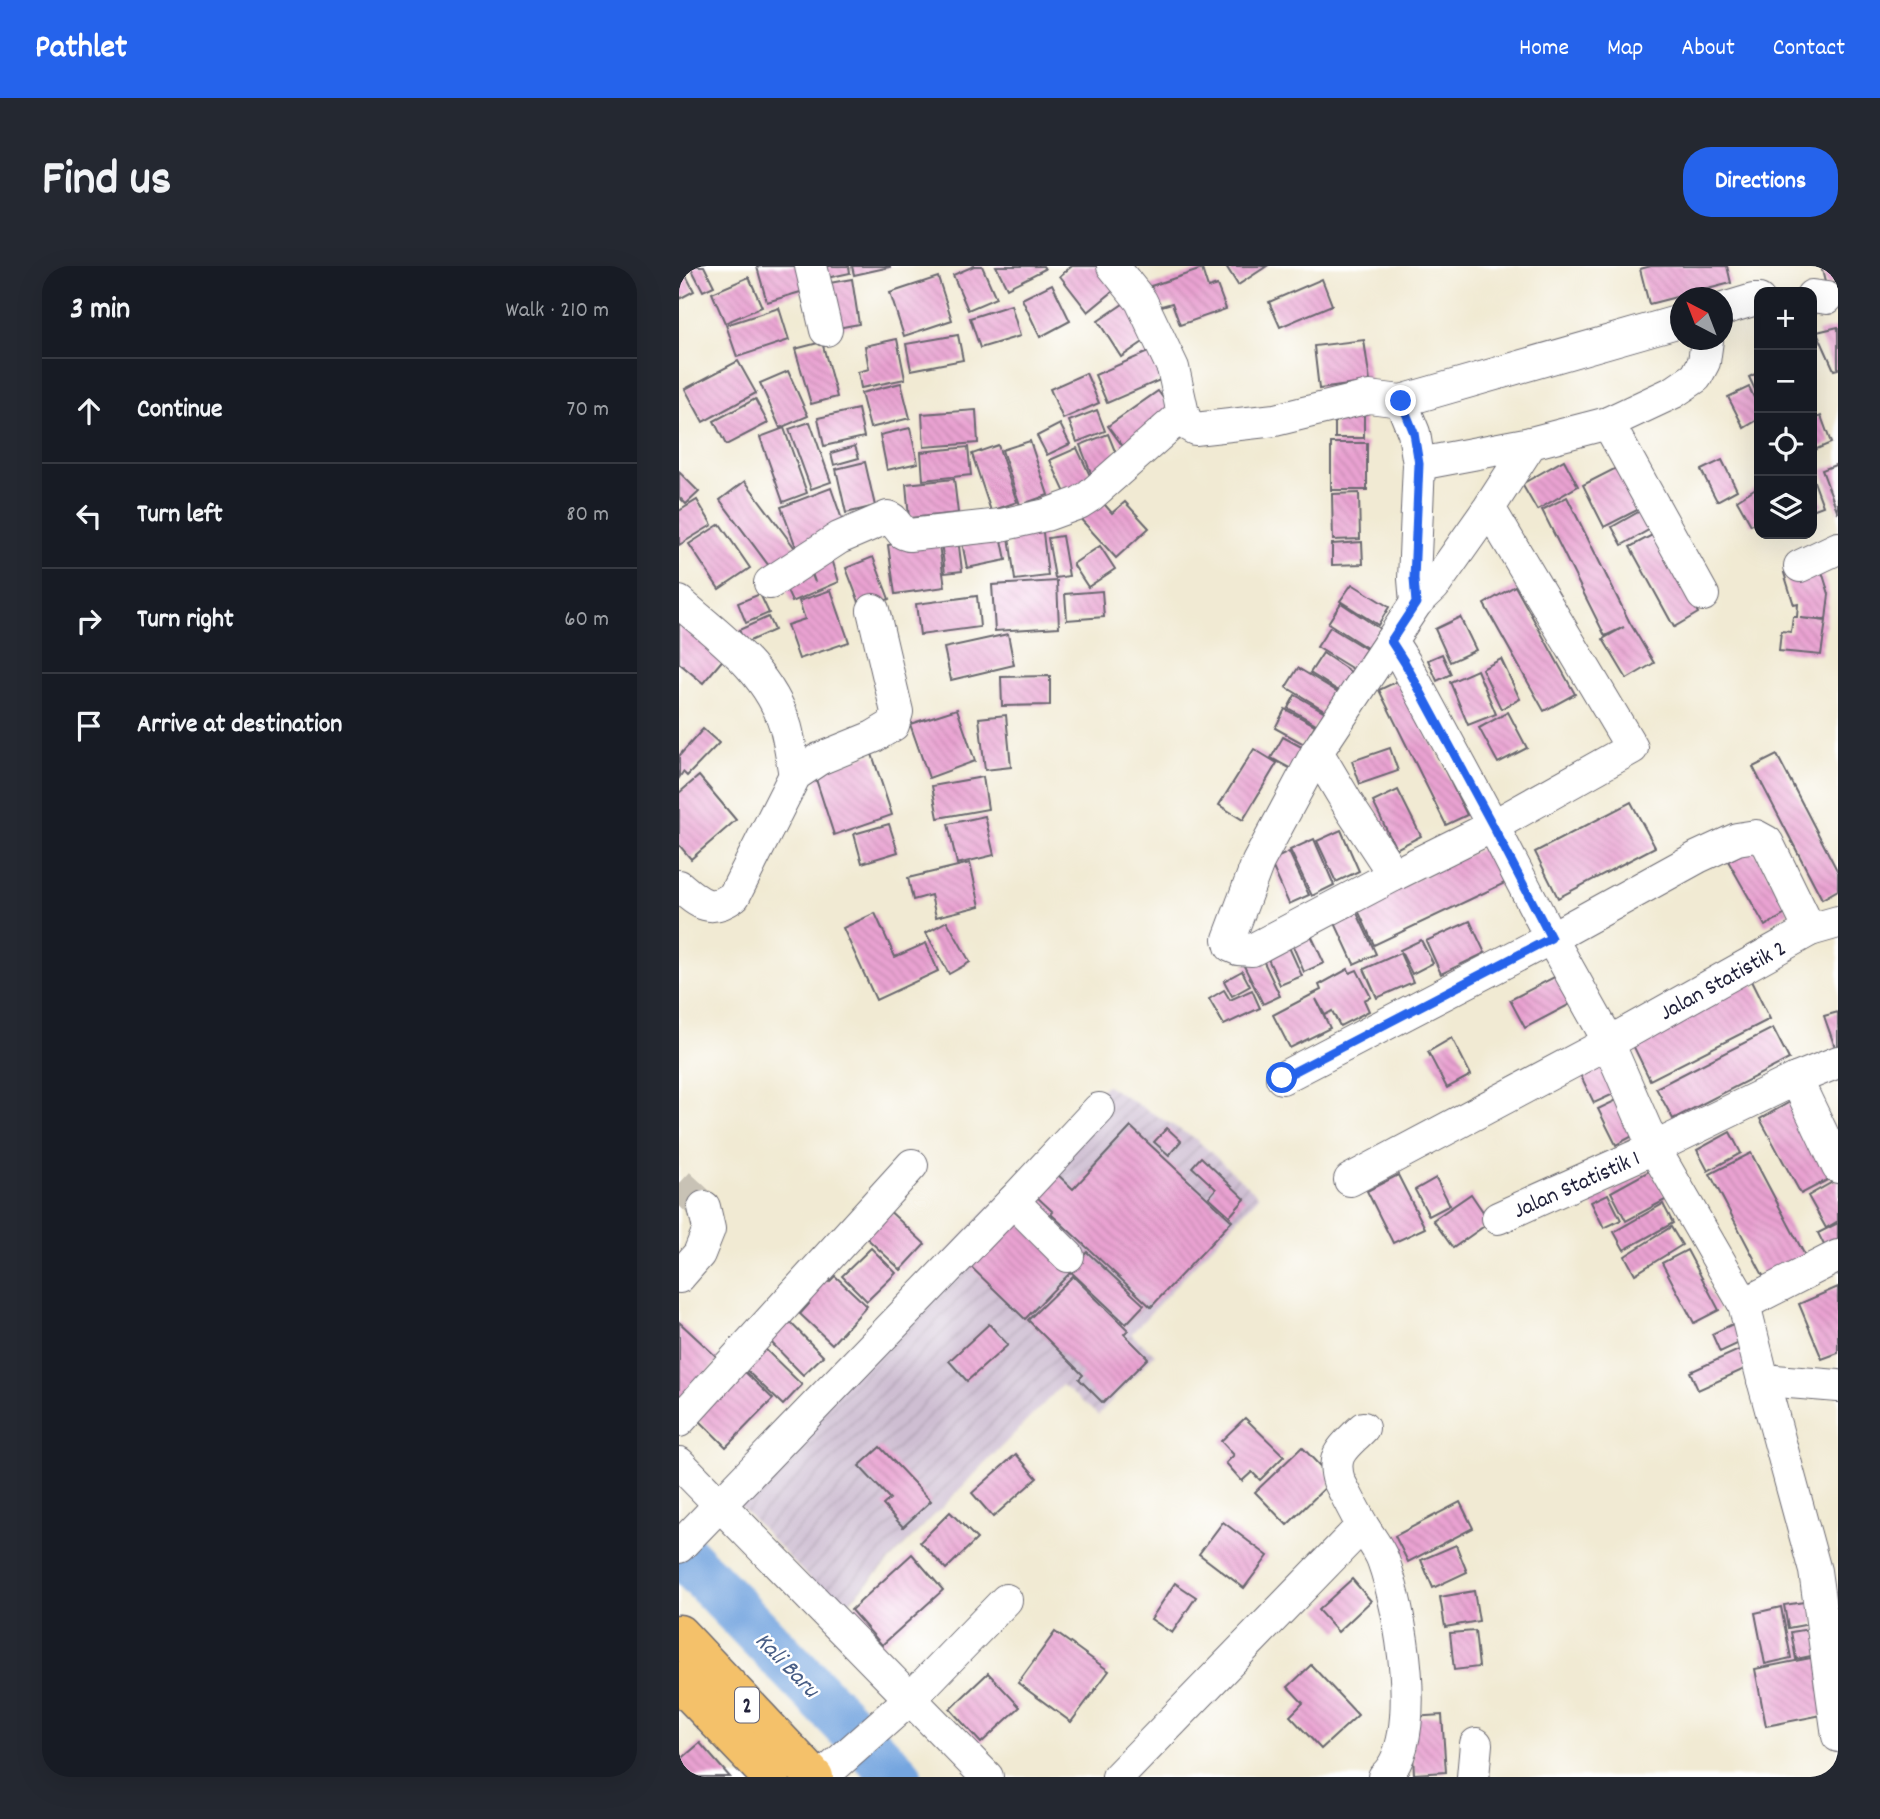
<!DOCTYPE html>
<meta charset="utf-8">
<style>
body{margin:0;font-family:Dekko,sans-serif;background:#242831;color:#f1f3f6}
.controls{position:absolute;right:21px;top:21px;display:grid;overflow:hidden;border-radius:14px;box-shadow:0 7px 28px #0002}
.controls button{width:63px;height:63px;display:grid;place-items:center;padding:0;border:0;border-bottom:2px solid #363941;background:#171b24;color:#f1f3f6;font:35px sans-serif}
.compass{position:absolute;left:991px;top:21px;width:63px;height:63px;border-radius:50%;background:#171b24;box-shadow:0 7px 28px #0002;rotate:318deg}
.stop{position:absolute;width:21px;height:21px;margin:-16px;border:5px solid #2563eb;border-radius:50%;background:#fff}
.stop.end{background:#2563eb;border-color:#fff;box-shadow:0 2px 7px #0008}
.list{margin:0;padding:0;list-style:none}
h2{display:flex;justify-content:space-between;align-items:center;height:91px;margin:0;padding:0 28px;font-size:30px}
h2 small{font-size:23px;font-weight:400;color:#9ea1a6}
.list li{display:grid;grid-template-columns:46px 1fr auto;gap:21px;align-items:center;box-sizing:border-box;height:105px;padding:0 28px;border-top:2px solid #363941}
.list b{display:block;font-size:26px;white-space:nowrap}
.list em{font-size:23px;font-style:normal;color:#9ea1a6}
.icon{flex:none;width:38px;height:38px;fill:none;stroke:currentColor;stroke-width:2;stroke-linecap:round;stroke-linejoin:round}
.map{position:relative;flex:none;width:1159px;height:1511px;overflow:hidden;border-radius:28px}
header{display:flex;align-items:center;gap:42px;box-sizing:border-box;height:98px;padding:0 35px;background:#2563eb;color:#fff}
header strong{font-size:33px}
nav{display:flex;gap:38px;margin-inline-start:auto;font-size:24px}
.intro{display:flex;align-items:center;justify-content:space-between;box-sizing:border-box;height:168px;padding:0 42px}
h1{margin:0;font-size:49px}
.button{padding:18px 32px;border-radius:28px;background:#2563eb;color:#fff;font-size:24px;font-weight:700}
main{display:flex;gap:42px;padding:0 42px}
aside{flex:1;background:#171b24;border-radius:28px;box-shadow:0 7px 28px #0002}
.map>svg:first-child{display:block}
.industrial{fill:url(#industrial-furrows)}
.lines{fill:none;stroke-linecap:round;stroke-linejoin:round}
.river{stroke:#74a5df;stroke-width:49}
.building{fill:url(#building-back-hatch)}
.minor-tunnel{stroke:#c8c2b5;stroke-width:32;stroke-dasharray:32 16;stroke-linecap:butt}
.minor-casing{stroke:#6a6870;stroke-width:34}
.highway-casing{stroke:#6a6870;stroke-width:41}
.minor{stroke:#fff;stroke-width:32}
.highway{stroke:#f4c16a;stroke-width:38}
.route{stroke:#2563eb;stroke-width:9}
.labels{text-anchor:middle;stroke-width:5;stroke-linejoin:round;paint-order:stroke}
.shield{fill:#fff;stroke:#646476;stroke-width:2}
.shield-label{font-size:21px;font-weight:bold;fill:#22223b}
.street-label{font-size:23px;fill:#22223b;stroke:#fff}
.water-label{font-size:24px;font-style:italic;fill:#475d85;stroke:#fff}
</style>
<header>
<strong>Pathlet</strong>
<nav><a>Home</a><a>Map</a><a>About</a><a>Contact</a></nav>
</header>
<div class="intro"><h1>Find us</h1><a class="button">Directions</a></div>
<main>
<aside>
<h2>3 min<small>Walk · 210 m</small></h2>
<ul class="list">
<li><svg class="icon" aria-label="ahead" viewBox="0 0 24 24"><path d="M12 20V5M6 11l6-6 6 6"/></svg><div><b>Continue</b></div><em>70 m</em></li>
<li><svg class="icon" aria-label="left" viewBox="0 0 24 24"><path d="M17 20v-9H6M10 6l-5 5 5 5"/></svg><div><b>Turn left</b></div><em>80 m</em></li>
<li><svg class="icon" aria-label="right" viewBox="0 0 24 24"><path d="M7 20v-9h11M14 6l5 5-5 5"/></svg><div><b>Turn right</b></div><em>60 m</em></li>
<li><svg class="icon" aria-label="arrive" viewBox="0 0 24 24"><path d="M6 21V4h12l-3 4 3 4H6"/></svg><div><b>Arrive at destination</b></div></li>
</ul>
</aside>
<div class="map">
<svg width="1159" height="1511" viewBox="0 0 1159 1511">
<defs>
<pattern id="industrial-furrows" width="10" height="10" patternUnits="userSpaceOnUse" patternTransform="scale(1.75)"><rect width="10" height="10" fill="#cebed2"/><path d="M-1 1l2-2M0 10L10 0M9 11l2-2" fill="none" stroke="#b1a3b5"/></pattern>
<pattern id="building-back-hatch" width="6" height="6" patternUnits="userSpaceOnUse" patternTransform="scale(1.75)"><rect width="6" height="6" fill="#e9a2d1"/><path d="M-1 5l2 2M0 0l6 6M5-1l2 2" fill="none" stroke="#c88bb4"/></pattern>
</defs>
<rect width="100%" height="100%" fill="#fff"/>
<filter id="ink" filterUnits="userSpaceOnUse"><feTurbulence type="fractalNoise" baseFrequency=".0143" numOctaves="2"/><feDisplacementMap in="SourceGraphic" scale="14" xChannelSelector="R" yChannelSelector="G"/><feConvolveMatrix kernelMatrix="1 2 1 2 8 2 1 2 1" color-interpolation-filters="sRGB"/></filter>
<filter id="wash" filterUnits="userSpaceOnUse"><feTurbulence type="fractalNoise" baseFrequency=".00686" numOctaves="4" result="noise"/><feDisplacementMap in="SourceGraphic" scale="28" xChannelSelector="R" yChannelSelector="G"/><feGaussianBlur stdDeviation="1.57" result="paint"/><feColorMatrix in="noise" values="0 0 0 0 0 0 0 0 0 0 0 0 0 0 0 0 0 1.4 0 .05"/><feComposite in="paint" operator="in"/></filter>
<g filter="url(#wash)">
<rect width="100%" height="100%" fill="#f1ead3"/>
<path class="industrial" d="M427 819 518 874 580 930 452 1068 476 1088 419 1149 383 1119 161 1345 43 1221Z"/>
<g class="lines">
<path class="river" d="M0 1285 219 1511"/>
</g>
<g id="blocks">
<g class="building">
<path d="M0 0H2L15 25 0 33Z"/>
<path d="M11 0H25L35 20 24 25Z"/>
<path d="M82 0H121L128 24 88 36 78 1Z"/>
<path d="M140 0H170L171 7 143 13Z"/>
<path d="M173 0H211V1L175 9Z"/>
<path d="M295 0H303L317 32 289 44 274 9Z"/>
<path d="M317 0H364L366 3 328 22Z"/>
<path d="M393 0H421L438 22 409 46 381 10Z"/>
<path d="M547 0H588L559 19Z"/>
<path d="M972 0H1048L1052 17 970 38 961 3Z"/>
<path d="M1142 0H1159V16L1147 20Z"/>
<path d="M523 3 529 22 538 19 547 43 501 59 493 37 479 41 472 20Z"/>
<path d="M70 11 83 41 46 57 33 27Z"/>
<path d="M259 11 273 54 225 70 211 27Z"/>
<path d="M173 13 180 58 153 63 145 18Z"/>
<path d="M643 13 653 39 601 61 590 36Z"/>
<path d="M373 18 391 55 361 71 343 33Z"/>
<path d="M447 36 470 72 442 91 419 55Z"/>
<path d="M332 39 341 70 301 82 291 52Z"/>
<path d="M100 42 110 74 58 91 47 59Z"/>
<path d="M1159 61V103L1155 104 1138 66Z"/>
<path d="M279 69 284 94 232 104 227 78Z"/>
<path d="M218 73 226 113 182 122 179 106 190 103 186 80Z"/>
<path d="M685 74 691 116 640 123 635 80Z"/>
<path d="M143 76 158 131 132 138 116 83Z"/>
<path d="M476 83 488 111 428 137 416 109Z"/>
<path d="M59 95 77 127 24 156 6 123Z"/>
<path d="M109 105 129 150 101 162 81 117Z"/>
<path d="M1080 106V132L1070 111Z"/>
<path d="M407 107 420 137 384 153 371 123Z"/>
<path d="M222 117 231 152 191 162 182 127Z"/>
<path d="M1070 121 1080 142V153L1065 162 1049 131Z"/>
<path d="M479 125 498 151 448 186 429 160Z"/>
<path d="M76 133 89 157 47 179 35 155Z"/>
<path d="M685 142V172H656V143Z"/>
<path d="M179 143 185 171 145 180 139 152Z"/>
<path d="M297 144 299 177 245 181 243 148Z"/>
<path d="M418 144 426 165 398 176 390 155Z"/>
<path d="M1142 150 1152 177 1133 185V154Z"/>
<path d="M131 156 152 216 132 223 110 163Z"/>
<path d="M381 158 391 178 368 189 358 170Z"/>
<path d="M105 162 128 227 104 236 81 171Z"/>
<path d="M231 162 239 197 208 204 201 169Z"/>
<path d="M429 168 442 200 414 212 401 179Z"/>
<path d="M351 175 369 229 341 239 323 184Z"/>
<rect x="652" y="177" width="36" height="47"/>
<path d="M319 179 338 236 312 245 293 188Z"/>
<path d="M176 180 180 192 155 199 152 187Z"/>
<path d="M289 181 292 209 244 214 242 186Z"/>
<path d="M398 182 415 218 388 231 371 194Z"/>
<path d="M885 194 899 220 858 244 843 218Z"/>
<path d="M1043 194 1058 224 1038 235 1022 204Z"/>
<path d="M186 196 196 240 167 247 157 203Z"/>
<path d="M947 197 968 239 925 261 904 219Z"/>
<path d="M1159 198V247L1143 204Z"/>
<path d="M0 206 20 226 7 238 0 231Z"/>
<path d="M1133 210 1144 240 1133 244Z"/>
<path d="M275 213 279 247 230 252 227 218Z"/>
<path d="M66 215 118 285 93 304 41 234Z"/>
<path d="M1080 220V255L1072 259 1058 234Z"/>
<path d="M152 222 166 262 117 281 102 241Z"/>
<path d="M680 227 681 273 654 274 653 228Z"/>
<path d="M419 231 433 247 446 236 470 262 437 292 398 249Z"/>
<path d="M888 231 951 357 975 397 948 413 924 373 945 361 926 370 863 244Z"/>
<path d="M18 234 33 259 0 279V245Z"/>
<path d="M963 244 973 262 943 279 933 261Z"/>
<path d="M41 258 71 302 40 323 10 278Z"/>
<path d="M363 258 369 310 336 314 329 263Z"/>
<path d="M321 264 327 294 288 302 282 271Z"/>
<path d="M975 268 1019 347 995 361 951 281Z"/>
<path d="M383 270 390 310 376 312 369 272Z"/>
<path d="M259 272 266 321 216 328 209 279Z"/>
<path d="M279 272 283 305 266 307 262 275Z"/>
<path d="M683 276 684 298 653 299V278Z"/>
<path d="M421 280 436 303 409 321 394 298Z"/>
<path d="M194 291 210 333 183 344 167 302Z"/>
<path d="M153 293 160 316 113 336 102 312 129 300 136 316 131 301Z"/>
<path d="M1140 296 1150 328 1147 354 1121 352 1147 355 1142 389 1100 385 1102 365 1112 366 1114 351H1118L1119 338 1115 339 1105 307Z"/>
<path d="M378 315 380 361 316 365 313 319Z"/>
<path d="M673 318 710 341 699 359 661 335Z"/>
<path d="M836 320 896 428 865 445 805 338Z"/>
<path d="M152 324 170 376 120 393 108 359 126 353 120 335Z"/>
<path d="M423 325 425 351 388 354 386 328Z"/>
<path d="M81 328 90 347 67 357 59 337Z"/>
<path d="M298 330 301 361 241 369 237 338Z"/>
<path d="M662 337 701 363 688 382 649 357Z"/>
<path d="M0 350 47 390 24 417 0 397Z"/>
<path d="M89 351 95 364 66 377 60 364Z"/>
<path d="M781 351 797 384 771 396 756 363Z"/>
<path d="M651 361 687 383 674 403 638 381Z"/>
<path d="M329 368 335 399 272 414 265 382Z"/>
<path d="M644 387 672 406 660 425 631 407Z"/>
<path d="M763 388 772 408 758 415 749 394Z"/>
<path d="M822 393 841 433 822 443 803 403Z"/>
<path d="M619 402 659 426 647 445 607 421Z"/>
<path d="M798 404 817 448 789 459 771 416Z"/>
<path d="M371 410V439L323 440 322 411Z"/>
<path d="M721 414 788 549 767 559 700 424Z"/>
<path d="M616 429 646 446 639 459 609 442Z"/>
<path d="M278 443 296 495 250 512 231 458Z"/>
<path d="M606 443 636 459 625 478 596 462Z"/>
<path d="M829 446 848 482 819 497 800 462Z"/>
<path d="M327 449 332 501 306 504 300 452Z"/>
<path d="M24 463 40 477 8 510 4 506 0 512V490Z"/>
<path d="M604 471 628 484 616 505 592 492Z"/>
<path d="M711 482 719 505 681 518 673 495Z"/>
<path d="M575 483 598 497 564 554 540 539Z"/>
<path d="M193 488 213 549 155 569 135 507Z"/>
<path d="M1098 489 1159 606V624L1143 633 1074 501Z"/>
<path d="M20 510 57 554 12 593 0 579V527Z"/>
<path d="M304 511 309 543 259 552 253 520Z"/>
<path d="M719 524 742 570 717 583 694 536Z"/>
<path d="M952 536 976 581 879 632 856 586Z"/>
<path d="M306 550 315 589 278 598 269 558Z"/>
<path d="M210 558 219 586 183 597 175 568Z"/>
<path d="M662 564 680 605 657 616 638 575Z"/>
<path d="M635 573 655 619 633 630 611 584Z"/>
<path d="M812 578 830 615 695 679 678 642Z"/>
<path d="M1074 582 1110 646 1086 660 1049 595Z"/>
<path d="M610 586 630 629 610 638 591 595Z"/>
<path d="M291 597 301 640 257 651 252 629 234 634 229 612Z"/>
<path d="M196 647 216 691 247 677 259 705 197 734 164 662Z"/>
<path d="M678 647 697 688 675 698 656 657Z"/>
<path d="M268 655 291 696 270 708 247 667Z"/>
<path d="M791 655 806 687 762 708 747 675Z"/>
<path d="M632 669 645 697 625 706 613 678Z"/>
<path d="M605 670 623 710 601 719 583 680Z"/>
<path d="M742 674 754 697 733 708 721 684Z"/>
<path d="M721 687 734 716 698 732 685 703Z"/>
<path d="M583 692 601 730 584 738 565 700Z"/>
<path d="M669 703 671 707 678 704 692 731 685 734 690 745 661 760 653 745 646 749 637 733 651 762 611 782 594 749 634 728 642 724 640 719Z"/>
<path d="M563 705 571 720 553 730 545 715Z"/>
<path d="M883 707 897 735 846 762 831 734Z"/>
<path d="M1069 709 1091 753 971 814 950 771Z"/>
<path d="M545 724 551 734 573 724 581 742 545 759 530 733Z"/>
<path d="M1159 746V783L1157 784 1145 750Z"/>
<path d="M1094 762 1110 793 994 853 977 822Z"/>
<path d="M773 772 792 809 768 822 749 786Z"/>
<path d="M923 792 939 826 915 837 899 804Z"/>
<path d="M944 831 961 866 937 879 919 843Z"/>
<path d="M1111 836 1152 912 1122 928 1081 853Z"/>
<path d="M452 861 553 955 472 1041 372 948 374 946 357 930 378 908 394 923Z"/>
<path d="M488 862 502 875 490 889 475 876Z"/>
<path d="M1051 866 1062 887 1029 905 1018 884Z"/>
<path d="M1072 887 1131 999 1090 1021 1031 908Z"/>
<path d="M522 891 566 933 551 950 530 931 537 923 513 901Z"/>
<path d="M972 904 988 933 947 955 932 926Z"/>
<path d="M719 909 746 962 714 977 688 925Z"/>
<path d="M757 912 771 939 750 950 736 924Z"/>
<path d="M1159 913V955L1147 962 1129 930Z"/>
<path d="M792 928 811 956 774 982 754 954Z"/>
<path d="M929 928 942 954 925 962 912 936Z"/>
<path d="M984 938 994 957 945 984 935 966Z"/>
<path d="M204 939 246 978 222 1004 180 965Z"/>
<path d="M335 951 392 1006 346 1053 289 998Z"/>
<path d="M1159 957V977L1147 983 1139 967Z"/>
<path d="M992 961 1003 979 956 1008 946 990Z"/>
<path d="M192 982 217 1007 188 1035 163 1010Z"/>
<path d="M1008 984 1040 1044 1015 1057 983 997Z"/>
<path d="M408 986 465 1039 447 1058 391 1005Z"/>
<path d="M141 1007 150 1016 156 1010 188 1040 153 1078 121 1048 130 1038 120 1029Z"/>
<path d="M394 1010 449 1064 445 1068 469 1092 424 1137 400 1113 404 1109 349 1054Z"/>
<path d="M1159 1021V1087L1143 1093 1120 1038Z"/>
<path d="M103 1048 144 1090 124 1109 83 1067Z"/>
<path d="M1062 1054 1071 1072 1041 1086 1033 1068Z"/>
<path d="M0 1056 40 1093 0 1137Z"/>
<path d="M310 1058 329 1079 288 1115 270 1095Z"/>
<path d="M82 1079 123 1119 104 1139 62 1099Z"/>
<path d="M1062 1083 1070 1101 1019 1124 1011 1106Z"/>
<path d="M62 1102 94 1133 47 1181 15 1149Z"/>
<path d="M566 1152 605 1190 581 1214 573 1206 563 1215 547 1197 555 1189 542 1175Z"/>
<path d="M201 1181 252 1235 224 1261 204 1239 211 1233 180 1200Z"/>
<path d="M623 1181 654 1214 608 1259 576 1226Z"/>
<path d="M337 1188 358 1212 314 1251 293 1227Z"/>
<path d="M781 1236 794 1262 729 1296 716 1270Z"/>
<path d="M271 1246 298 1273 267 1303 241 1276Z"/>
<path d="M544 1256 589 1290 565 1322 520 1288Z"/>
<path d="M777 1279 788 1306 754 1322 742 1294Z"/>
<path d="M233 1288 264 1324 203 1379 172 1344Z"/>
<path d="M673 1313 692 1335 659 1366 639 1344Z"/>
<path d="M496 1317 517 1331 493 1367 472 1353Z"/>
<path d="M795 1325 800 1355 766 1361 761 1331Z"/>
<path d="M1132 1335 1136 1357 1109 1362 1105 1339Z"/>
<path d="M1102 1341 1112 1392 1086 1398 1076 1347Z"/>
<path d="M1137 1362 1142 1388 1117 1393 1112 1366Z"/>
<path d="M796 1365 800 1401 775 1404 771 1367Z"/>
<path d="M376 1366 430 1405 392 1456 339 1417Z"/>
<path d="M1142 1390 1153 1447 1087 1460 1076 1403Z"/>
<path d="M632 1399 679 1449 642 1483 611 1450 624 1437 609 1421Z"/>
<path d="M309 1407 341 1441 302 1477 271 1443Z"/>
<path d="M763 1449 767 1506 735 1508 732 1451Z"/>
<path d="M21 1477 51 1511H0V1495Z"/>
</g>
</g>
</g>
<g filter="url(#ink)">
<use href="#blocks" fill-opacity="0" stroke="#6a6870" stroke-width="2"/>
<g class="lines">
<path class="minor-tunnel" d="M0 918 25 941"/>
<g class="minor-casing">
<g id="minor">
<path d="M132 0 147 64"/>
<path d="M434 0 462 35 494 102 504 148 509 159 516 163 596 154 690 131 722 135 1001 55"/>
<path d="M1133 30 1148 32"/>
<path d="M1044 43 1074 34H1080"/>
<path d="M722 135 735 167 740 198 735 313 737 337"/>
<path d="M929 157 1024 329"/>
<path d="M740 198 852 177"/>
<path d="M810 242 953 482 814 560 715 609 573 684 559 683 552 680 550 673 579 596 638 486 737 337 755 320 810 242 852 177 929 157 995 126 1017 111 1025 96 1028 74"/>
<path d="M1121 300 1159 282"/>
<path d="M91 317 160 272 209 251 213 253 224 267 230 269 322 259 367 249 400 237 411 230 504 148"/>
<path d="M0 336C42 372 91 406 107 462 111 477 113 494 116 509"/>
<path d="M712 375 726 397 814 560 872 672 924 765 975 882 1065 1038 1084 1114 1136 1305 1159 1470"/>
<path d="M638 486 673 545 715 609"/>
<path d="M0 620C20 637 31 648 55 630L116 509 140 493 194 471 214 459 218 446 194 344"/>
<path d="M603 812 872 672 1019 591 1058 573 1077 570 1088 576 1131 664"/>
<path d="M1117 813 1159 901"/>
<path d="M671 914 929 777 1131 664 1159 656"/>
<path d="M334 935 389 990"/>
<path d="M819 952 975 882 1117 813 1159 796"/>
<path d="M0 1011 20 988 30 963 25 941"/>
<path d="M1065 1038 1159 990"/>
<path d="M1084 1114 1159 1120"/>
<path d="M0 1155 233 899"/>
<path d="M684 1162C667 1180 651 1187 660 1215 668 1230 676 1247 685 1262 691 1272 700 1283 704 1294 721 1341 747 1474 705 1511"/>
<path d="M0 1197 308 1511"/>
<path d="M0 1281 334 935 420 843"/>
<path d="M143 1511 232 1432 327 1334"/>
<path d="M439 1511 683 1260"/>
<path d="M794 1511 797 1478"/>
</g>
</g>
<g class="highway-casing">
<g id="highway">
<path d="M0 1368 135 1511"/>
<path d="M0 1415 92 1511"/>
</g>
</g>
<use href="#minor" class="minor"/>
<use href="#highway" class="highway"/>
</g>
</g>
<g class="lines" filter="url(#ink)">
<path class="route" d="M603 812 872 672 814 560 726 397 712 375 737 337 735 313 740 198 735 167 722 135"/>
</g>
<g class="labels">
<rect class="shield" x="56" y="1421.5" width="24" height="35" rx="5"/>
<g class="shield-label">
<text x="68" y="1446">2</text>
</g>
<g class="street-label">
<text transform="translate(1043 713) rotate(-29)" y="8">Jalan Statistik 2</text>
<text transform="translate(897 917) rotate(-24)" y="8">Jalan Statistik 1</text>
</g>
<g class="water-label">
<text transform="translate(109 1398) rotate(46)" y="8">Kali Baru</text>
</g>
</g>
</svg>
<div class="controls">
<button>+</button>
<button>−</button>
<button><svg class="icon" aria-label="locate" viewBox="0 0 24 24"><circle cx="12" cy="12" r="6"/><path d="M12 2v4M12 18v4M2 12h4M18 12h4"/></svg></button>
<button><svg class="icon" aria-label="layers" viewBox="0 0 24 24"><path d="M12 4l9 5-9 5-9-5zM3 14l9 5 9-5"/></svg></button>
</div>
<svg class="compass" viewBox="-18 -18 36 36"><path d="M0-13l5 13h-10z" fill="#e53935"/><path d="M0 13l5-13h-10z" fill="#9ea1a6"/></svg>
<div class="stop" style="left:603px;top:812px"></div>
<div class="stop end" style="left:722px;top:135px"></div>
</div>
</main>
